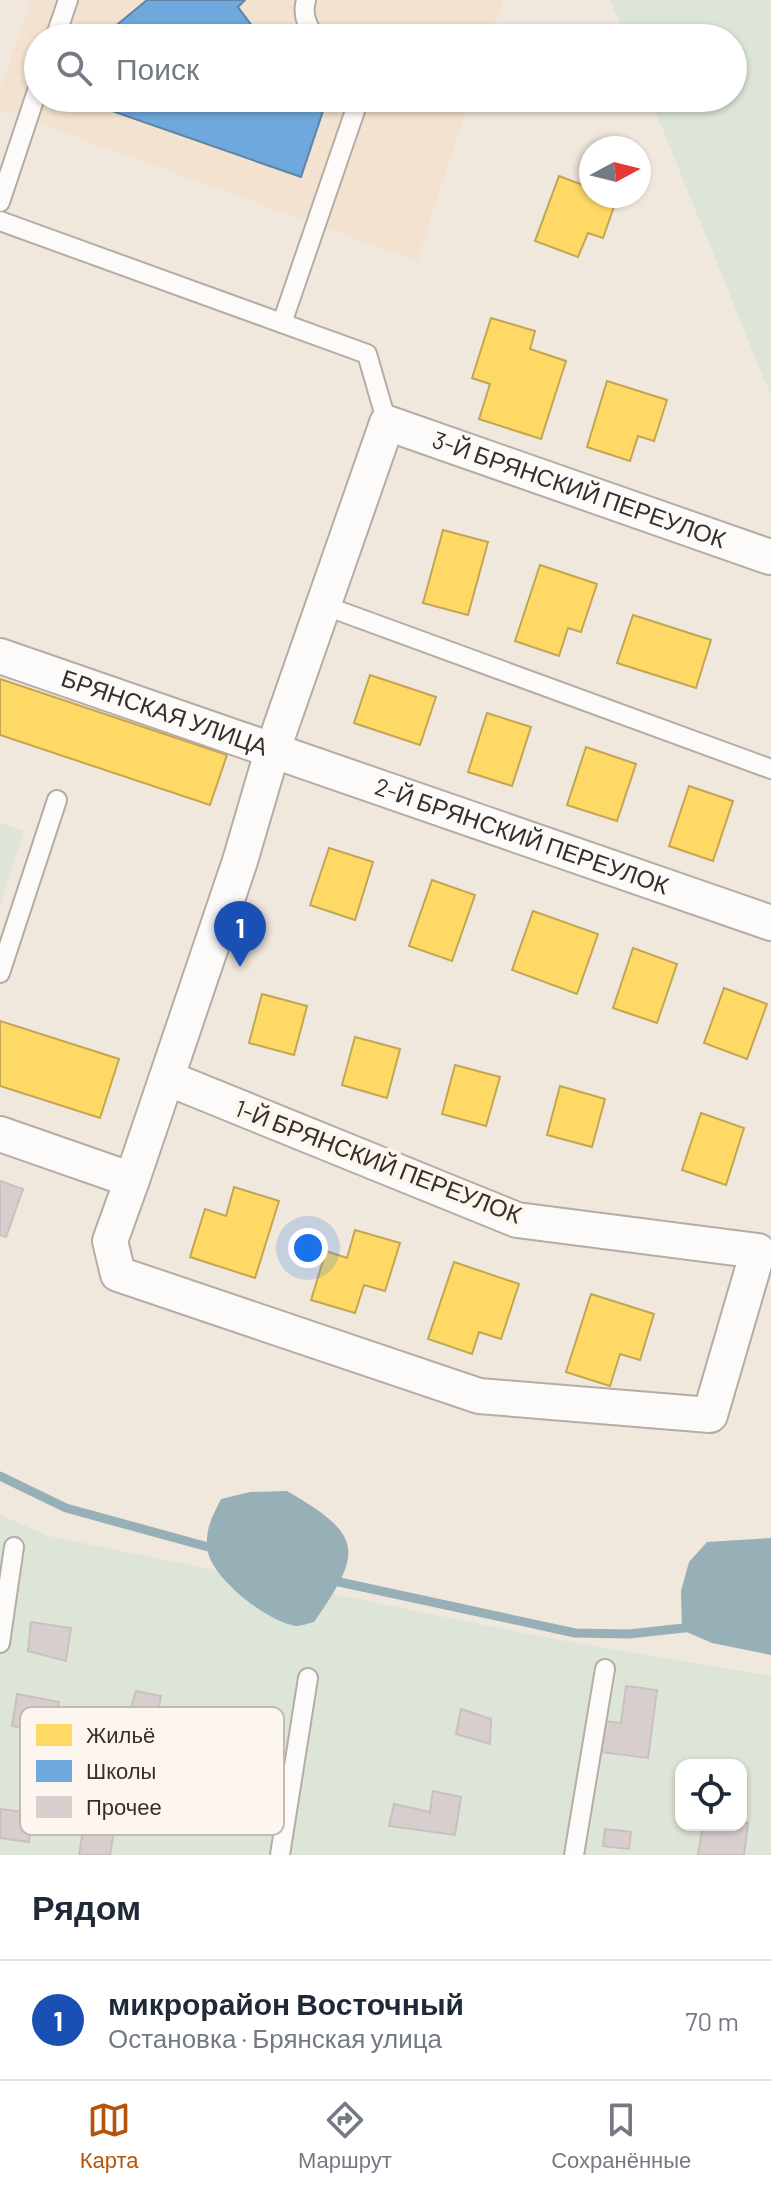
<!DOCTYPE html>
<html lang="ru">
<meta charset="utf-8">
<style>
body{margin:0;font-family:Barlow,sans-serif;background:#f6f6f7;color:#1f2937}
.controls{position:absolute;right:24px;bottom:24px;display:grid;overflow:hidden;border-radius:16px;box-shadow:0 2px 6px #0004}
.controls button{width:72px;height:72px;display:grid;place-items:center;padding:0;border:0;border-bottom:2px solid #e0e1e3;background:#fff;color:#1f2937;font:40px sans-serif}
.compass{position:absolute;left:579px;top:136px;width:72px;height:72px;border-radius:50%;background:#fff;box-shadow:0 2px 6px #0004;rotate:83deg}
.you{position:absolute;left:308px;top:1248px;width:28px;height:28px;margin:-20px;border:6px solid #fff;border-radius:50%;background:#1a73e8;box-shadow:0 0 0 12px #1a73e833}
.badge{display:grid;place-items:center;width:52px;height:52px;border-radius:50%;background:#b45309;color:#fff;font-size:26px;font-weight:700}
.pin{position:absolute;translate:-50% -66px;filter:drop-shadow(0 2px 4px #0008)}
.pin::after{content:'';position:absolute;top:42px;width:28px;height:24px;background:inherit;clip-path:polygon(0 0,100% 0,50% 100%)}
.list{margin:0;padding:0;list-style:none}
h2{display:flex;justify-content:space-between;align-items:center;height:104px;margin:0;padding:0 32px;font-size:34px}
h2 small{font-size:26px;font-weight:400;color:#747a83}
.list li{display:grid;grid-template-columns:52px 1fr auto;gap:24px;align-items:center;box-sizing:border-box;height:120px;padding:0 32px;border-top:2px solid #e0e1e3}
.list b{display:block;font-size:30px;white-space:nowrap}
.list p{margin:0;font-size:26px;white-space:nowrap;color:#747a83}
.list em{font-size:26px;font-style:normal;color:#747a83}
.icon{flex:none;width:44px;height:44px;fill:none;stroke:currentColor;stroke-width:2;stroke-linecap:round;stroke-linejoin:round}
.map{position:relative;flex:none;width:771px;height:1855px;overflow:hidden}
.search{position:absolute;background:#fff;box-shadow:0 2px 6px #0004;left:24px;right:24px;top:24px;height:88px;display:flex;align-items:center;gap:20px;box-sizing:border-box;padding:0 28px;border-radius:44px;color:#747a83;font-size:30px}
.sheet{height:224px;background:#fff}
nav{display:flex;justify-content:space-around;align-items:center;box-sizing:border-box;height:112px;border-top:2px solid #e0e1e3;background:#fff;font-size:22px;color:#747a83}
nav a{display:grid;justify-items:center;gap:4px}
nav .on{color:#b45309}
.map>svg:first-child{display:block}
.built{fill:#f2e2cf}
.green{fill:#dce5d8;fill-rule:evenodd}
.water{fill:#97afb7}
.homes{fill:#ffd966;stroke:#c3a653;stroke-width:2}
.schools{fill:#6fa8dc;stroke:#5e84a6;stroke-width:2}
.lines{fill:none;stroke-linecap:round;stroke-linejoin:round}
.stream{stroke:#97afb7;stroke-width:9}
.building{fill:#d9cece;stroke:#c9c0bf;stroke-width:2}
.lane-casing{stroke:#b5ada5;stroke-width:22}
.street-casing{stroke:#b5ada5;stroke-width:38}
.lane{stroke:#fdfbfa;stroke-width:18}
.street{stroke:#fdfbfa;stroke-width:34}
.labels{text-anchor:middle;stroke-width:8;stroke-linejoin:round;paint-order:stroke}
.street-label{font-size:24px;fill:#363028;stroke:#fdf6ef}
.key{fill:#fdf6ef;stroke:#c1bbb3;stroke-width:2}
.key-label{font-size:22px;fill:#363028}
</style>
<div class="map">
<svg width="771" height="1855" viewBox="0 0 771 1855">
<rect width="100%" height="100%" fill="#f0e7dd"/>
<path class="built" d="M31 0H503L490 38H38V98H470L417 261 0 109V91Z"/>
<g class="green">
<path d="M610 0H771V396L650 98H733V38H626Z"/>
<path d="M0 823 24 831 0 906Z"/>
<path d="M0 1515 48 1536 548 1638 771 1676V1855H0ZM681 1765H741V1825H681Z"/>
</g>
<g class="water">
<path d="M287 1491C363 1535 364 1551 314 1622 309 1623 301 1626 296 1626 269 1623 213 1579 208 1552 204 1531 212 1517 221 1499L250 1492Z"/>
<path d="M771 1538V1655L712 1643 682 1630 681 1591 689 1562 707 1542Z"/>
</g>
<g class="homes">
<path d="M559 176 591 188V196L617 198 603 238 588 233 578 257 535 241Z"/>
<path d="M491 318 535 331 530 349 566 361 541 439 479 419 490 384 472 378Z"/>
<path d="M607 381 667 400 654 441 638 436 630 461 587 447Z"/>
<path d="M443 530 488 542 468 615 423 603Z"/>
<path d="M540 565 597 584 581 632 568 628 559 656 515 641Z"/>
<path d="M633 615 711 640 696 688 617 663Z"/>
<path d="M370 675 436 697 420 745 354 723Z"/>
<path d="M0 679 227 755 210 805 0 735Z"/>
<path d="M487 713 531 727 512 786 468 772Z"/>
<path d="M586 747 636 764 617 821 567 805Z"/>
<path d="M689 786 733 801 713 861 669 846Z"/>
<path d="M329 848 373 862 355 920 310 905Z"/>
<path d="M432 880 475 895 452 961 409 946Z"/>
<path d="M533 911 598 934 577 994 512 970Z"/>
<path d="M633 948 677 964 657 1023 613 1008Z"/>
<path d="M724 988 767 1004 747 1059 704 1043Z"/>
<path d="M262 994 307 1006 294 1055 249 1043Z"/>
<path d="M0 1021 119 1059 100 1118 0 1086Z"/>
<path d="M355 1037 400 1049 387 1098 342 1085Z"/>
<path d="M455 1065 500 1077 486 1126 442 1114Z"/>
<path d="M560 1086 605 1099 592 1147 547 1135Z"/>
<path d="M701 1113 744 1128 726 1185 682 1170Z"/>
<path d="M234 1187 279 1201 255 1278 190 1257 205 1209 226 1216Z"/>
<path d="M355 1230 400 1243 385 1291 364 1285 355 1313 311 1300 326 1251 347 1258Z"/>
<path d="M454 1262 519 1284 501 1339 479 1332 472 1354 428 1339Z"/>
<path d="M591 1294 654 1314 640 1360 620 1354 610 1386 566 1372Z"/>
</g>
<g class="schools">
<path d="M147 0H245L238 7 261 38H101Z"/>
<path d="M75 98H303L324 108 301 177Z"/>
</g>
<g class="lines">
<g class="stream">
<path d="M0 1476 66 1508 219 1550"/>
<path d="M330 1580 575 1633 629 1634 693 1627"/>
</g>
</g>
<g class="building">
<path d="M0 1181 23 1189 6 1237 0 1235Z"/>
<path d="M31 1622 71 1628 66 1661 28 1651Z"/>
<path d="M626 1686 657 1690 648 1758 600 1752 604 1721 621 1723Z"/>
<path d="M136 1691 161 1696 158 1713 131 1708Z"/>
<path d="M17 1694 59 1702 55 1733 12 1726Z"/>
<path d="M461 1709 491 1719 490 1744 456 1734Z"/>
<path d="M433 1791 461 1797 455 1835 389 1826 394 1804 430 1812Z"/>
<path d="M1 1809 32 1813 29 1842 0 1838Z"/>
<path d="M85 1819 115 1825 110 1855H79Z"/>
<path d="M741 1822 748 1823 744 1855H698L703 1825H741Z"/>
<path d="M605 1829 631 1832 629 1849 603 1846Z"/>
</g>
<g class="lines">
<g class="lane-casing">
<g id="lane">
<path d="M306 0C302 14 307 27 316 38"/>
<path d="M55 38 68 0"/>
<path d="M0 202 38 88"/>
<path d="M0 221 367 354 387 423"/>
<path d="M282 323 357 105 355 98"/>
<path d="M323 605 771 769"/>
<path d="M0 973 57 800"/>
<path d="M0 1643 14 1547"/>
<path d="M280 1855 308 1678"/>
<path d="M574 1855 605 1669"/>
</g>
</g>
<g class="street-casing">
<g id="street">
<path id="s1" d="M0 656 771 923"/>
<path id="s2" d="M0 1134 132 1180 240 861 272 752 387 423 770 557"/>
<path d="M132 1180 110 1241 118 1274 479 1396 710 1415 758 1251 517 1220 167 1078"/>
</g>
</g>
<use href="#lane" class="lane"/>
<use href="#street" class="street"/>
</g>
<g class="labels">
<g class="street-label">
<text dy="8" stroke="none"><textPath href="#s2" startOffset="1142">3-Й БРЯНСКИЙ ПЕРЕУЛОК</textPath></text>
<text dy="8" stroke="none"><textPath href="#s1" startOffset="174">БРЯНСКАЯ УЛИЦА</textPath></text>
<text dy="8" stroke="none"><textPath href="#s1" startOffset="552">2-Й БРЯНСКИЙ ПЕРЕУЛОК</textPath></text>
<text transform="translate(378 1162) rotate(21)" y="8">1-Й БРЯНСКИЙ ПЕРЕУЛОК</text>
</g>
</g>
<rect x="20" y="1707" width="264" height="128" rx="12" class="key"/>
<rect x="36" y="1724" width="36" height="22" fill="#ffd966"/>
<rect x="36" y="1760" width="36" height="22" fill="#6fa8dc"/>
<rect x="36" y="1796" width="36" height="22" fill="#d9cece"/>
<g class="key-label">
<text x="86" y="1743">Жильё</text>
<text x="86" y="1779">Школы</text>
<text x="86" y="1815">Прочее</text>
</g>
</svg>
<div class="controls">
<button><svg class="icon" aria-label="locate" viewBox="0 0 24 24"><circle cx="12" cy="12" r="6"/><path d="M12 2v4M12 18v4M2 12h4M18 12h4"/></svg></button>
</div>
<svg class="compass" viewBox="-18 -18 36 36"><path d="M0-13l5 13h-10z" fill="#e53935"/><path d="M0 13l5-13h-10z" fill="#747a83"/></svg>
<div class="you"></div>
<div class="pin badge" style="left:240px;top:967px;background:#1a4fb4">1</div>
<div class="search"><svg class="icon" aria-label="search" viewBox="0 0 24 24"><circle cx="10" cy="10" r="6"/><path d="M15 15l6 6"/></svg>Поиск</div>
</div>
<section class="sheet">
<h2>Рядом<small></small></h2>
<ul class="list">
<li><span class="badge" style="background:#1a4fb4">1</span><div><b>микрорайон Восточный</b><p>Остановка · Брянская улица</p></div><em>70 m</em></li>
</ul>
</section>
<nav>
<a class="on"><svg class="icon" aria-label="map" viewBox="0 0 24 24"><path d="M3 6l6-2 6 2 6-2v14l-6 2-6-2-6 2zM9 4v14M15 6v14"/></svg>Карта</a>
<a><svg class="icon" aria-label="directions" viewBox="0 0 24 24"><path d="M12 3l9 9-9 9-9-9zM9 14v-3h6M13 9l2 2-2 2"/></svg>Маршрут</a>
<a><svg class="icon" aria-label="saved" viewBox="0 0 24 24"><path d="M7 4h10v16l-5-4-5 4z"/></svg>Сохранённые</a>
</nav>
